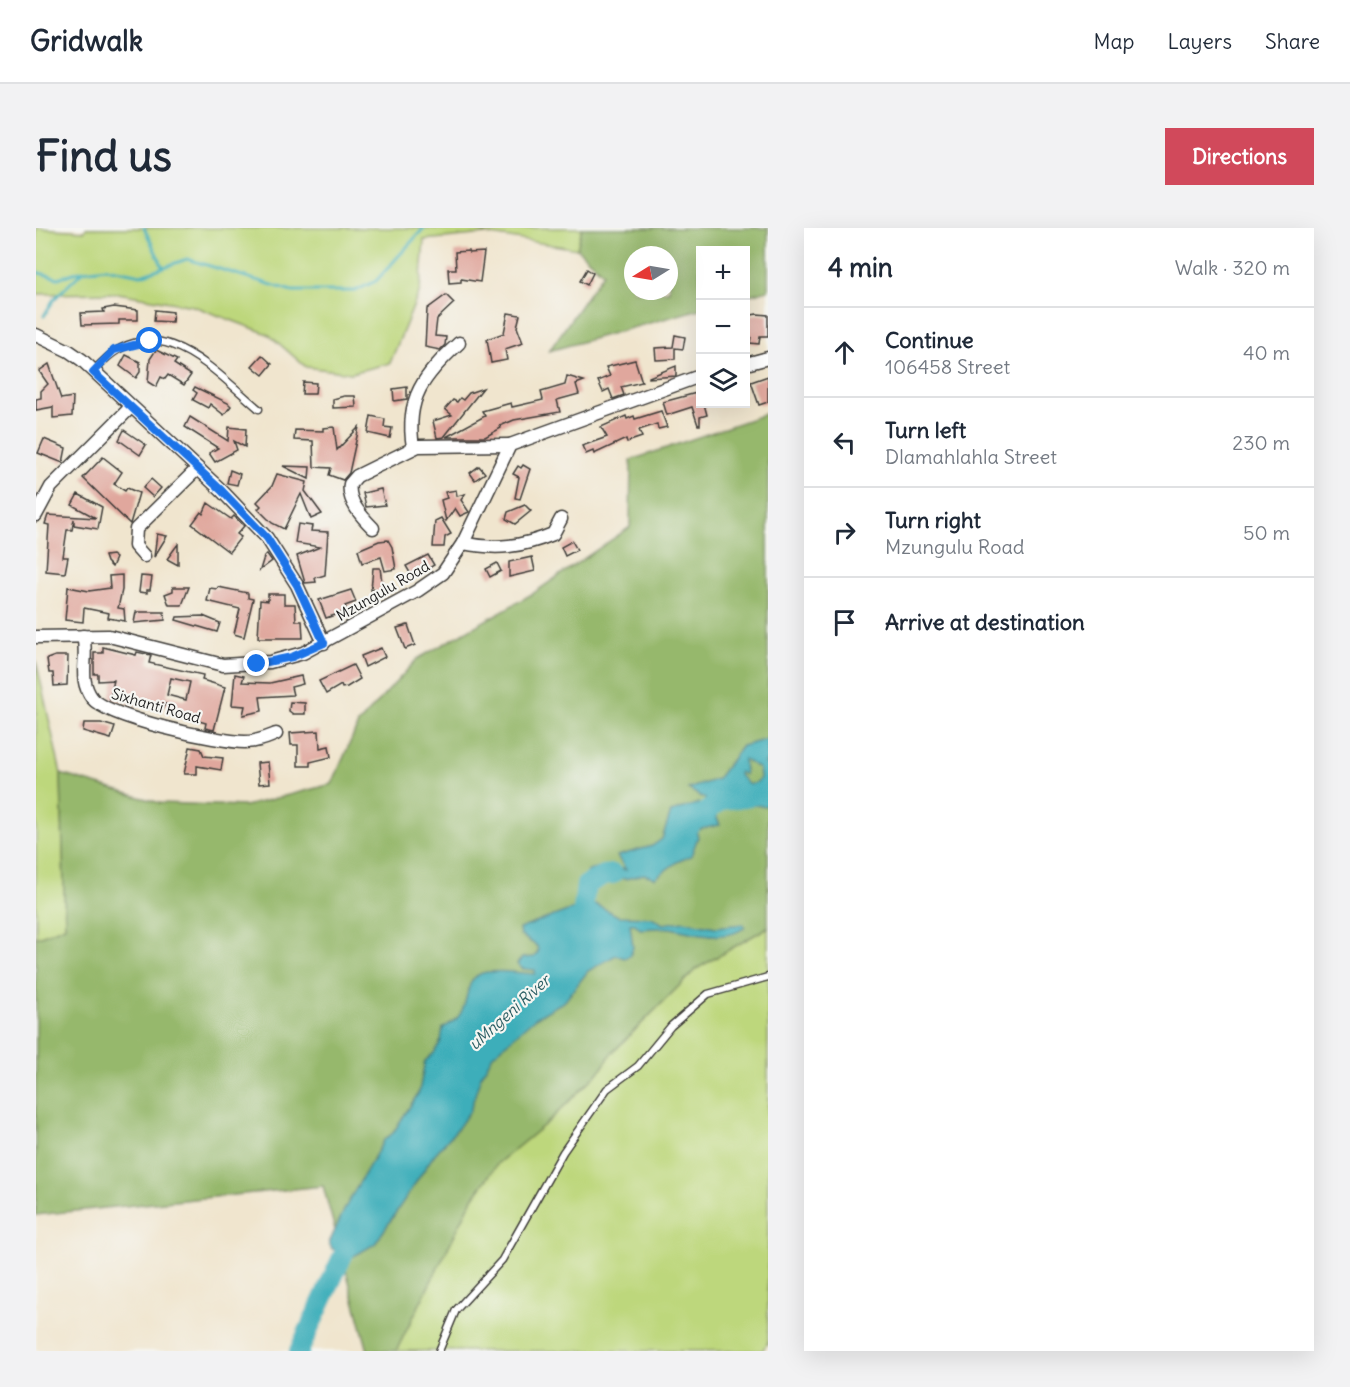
<!DOCTYPE html>
<meta charset="utf-8">
<style>
body{margin:0;font-family:Delius,sans-serif;background:#f2f2f3;color:#1f2937}
.controls{position:absolute;right:18px;top:18px;display:grid;overflow:hidden;border-radius:0px;box-shadow:0 6px 24px #0002}
.controls button{width:54px;height:54px;display:grid;place-items:center;padding:0;border:0;border-bottom:2px solid #e0e1e3;background:#fff;color:#1f2937;font:30px sans-serif}
.compass{position:absolute;left:588px;top:18px;width:54px;height:54px;border-radius:50%;background:#fff;box-shadow:0 6px 24px #0002;rotate:259deg}
.stop{position:absolute;width:18px;height:18px;margin:-14px;border:4px solid #1a73e8;border-radius:50%;background:#fff}
.stop.end{background:#1a73e8;border-color:#fff;box-shadow:0 2px 6px #0008}
.list{margin:0;padding:0;list-style:none}
h2{display:flex;justify-content:space-between;align-items:center;height:78px;margin:0;padding:0 24px;font-size:26px}
h2 small{font-size:20px;font-weight:400;color:#747a83}
.list li{display:grid;grid-template-columns:39px 1fr auto;gap:18px;align-items:center;box-sizing:border-box;height:90px;padding:0 24px;border-top:2px solid #e0e1e3}
.list b{display:block;font-size:22px;white-space:nowrap}
.list p{margin:0;font-size:20px;white-space:nowrap;color:#747a83}
.list em{font-size:20px;font-style:normal;color:#747a83}
.icon{flex:none;width:33px;height:33px;fill:none;stroke:currentColor;stroke-width:2;stroke-linecap:round;stroke-linejoin:round}
.map{position:relative;flex:none;width:732px;height:1123px;overflow:hidden;border-radius:0px}
header{display:flex;align-items:center;gap:36px;box-sizing:border-box;height:84px;padding:0 30px;background:#fff;border-bottom:2px solid #e0e1e3}
header strong{font-size:28px}
nav{display:flex;gap:33px;margin-inline-start:auto;font-size:21px}
.intro{display:flex;align-items:center;justify-content:space-between;box-sizing:border-box;height:144px;padding:0 36px}
h1{margin:0;font-size:42px}
.button{padding:15px 27px;border-radius:0px;background:#d1495b;color:#fff;font-size:21px;font-weight:700}
main{display:flex;gap:36px;padding:0 36px}
aside{flex:1;background:#fff;border-radius:0px;box-shadow:0 6px 24px #0002}
.map>svg:first-child{display:block}
.green{fill:#bdd77c;stroke:#6c7a4c;stroke-width:1.5}
.forest{fill:#96b86c;stroke:#596a44;stroke-width:1.5;fill-rule:evenodd}
.water{fill:#3eaeba;stroke:#2d656b;stroke-width:1.5;fill-rule:evenodd}
.lines{fill:none;stroke-linecap:round;stroke-linejoin:round}
.stream{stroke:#3eaeba;stroke-width:3}
.river{stroke:#3eaeba;stroke-width:20}
.building{fill:#e0a79d;fill-rule:evenodd}
.lane-casing{stroke:#3c3a37;stroke-width:9}
.street-casing{stroke:#3c3a37;stroke-width:15}
.lane{stroke:#fff;stroke-width:6}
.street{stroke:#fff;stroke-width:12}
.route{stroke:#1a73e8;stroke-width:8}
.labels{text-anchor:middle;stroke-width:4.5;stroke-linejoin:round;paint-order:stroke}
.street-label{font-size:15px;fill:#1c1c1c;stroke:#f6f6f2}
.water-label{font-size:16px;font-style:italic;fill:#2b5e63;stroke:#f6f6f2}
</style>
<header>
<strong>Gridwalk</strong>
<nav><a>Map</a><a>Layers</a><a>Share</a></nav>
</header>
<div class="intro"><h1>Find us</h1><a class="button">Directions</a></div>
<main>
<div class="map">
<svg width="732" height="1123" viewBox="0 0 732 1123">
<rect width="100%" height="100%" fill="#f6f6f2"/>
<filter id="ink" filterUnits="userSpaceOnUse"><feTurbulence type="fractalNoise" baseFrequency=".0167" numOctaves="2"/><feDisplacementMap in="SourceGraphic" scale="12" xChannelSelector="R" yChannelSelector="G"/><feConvolveMatrix kernelMatrix="1 2 1 2 8 2 1 2 1" color-interpolation-filters="sRGB"/></filter>
<filter id="wash" filterUnits="userSpaceOnUse"><feTurbulence type="fractalNoise" baseFrequency=".008" numOctaves="4" result="noise"/><feDisplacementMap in="SourceGraphic" scale="24" xChannelSelector="R" yChannelSelector="G"/><feGaussianBlur stdDeviation="1.35" result="paint"/><feColorMatrix in="noise" values="0 0 0 0 0 0 0 0 0 0 0 0 0 0 0 0 0 1.4 0 .05"/><feComposite in="paint" operator="in"/></filter>
<g filter="url(#wash)">
<rect width="100%" height="100%" fill="#f0e5ce"/>
<g class="green">
<path d="M0 0 49 3 50 0H546L541 21 449 6 388 12 384 62 354 135 315 145 270 139 232 106 157 78 82 65 0 66Z"/>
<path d="M0 432 25 546 29 698 0 710Z"/>
<path d="M732 699V1114L726 1123H360L437 970 462 935 513 893 564 843 576 825 660 741Z"/>
</g>
<g class="forest">
<path d="M546 0H732V62L710 68V22H664V81L513 123 567 45 541 21ZM597 27H633V63H597Z"/>
<path d="M732 185V699L660 741 576 825 564 843 513 893 462 935 437 970 360 1123H332L287 958 0 987V710L29 698 25 546 124 575 209 578 296 556 322 496 381 431 496 366 594 299 595 232Z"/>
</g>
<g class="water">
<path d="M732 511V531L729 535 732 539V578L694 576 681 578 652 561 681 551 706 518ZM708 531 723 541 724 550 720 555 713 557 703 547V544L709 547Z"/>
<path d="M663 575 660 582 678 583 684 597 660 602 662 609 655 628 641 634 619 650 608 646 590 651 570 649 557 655 550 651 551 644C565 636 575 638 590 642L581 628 616 618 626 611 635 584Z"/>
<path d="M559 676 582 688 616 689 627 696 648 693 680 699 707 696 709 699C691 715 655 704 634 700 624 699 614 701 604 701L599 696H594L597 719 594 728 588 730 580 727 552 743 529 773 499 790 457 827 445 848 434 883 422 900 398 927 339 1016 318 1028 296 1021 293 1015 310 978 348 912 357 905 383 864 389 833 398 825 405 813 407 800C412 797 419 793 422 789 435 775 426 747 451 744 467 742 483 745 499 746V742L487 741 481 736 486 730 498 729 502 724 501 718 484 707 483 701 539 680Z"/>
</g>
<g class="lines">
<g class="stream">
<path d="M108 0 127 39"/>
<path d="M0 44 22 50 44 43"/>
<path d="M8 88 18 71 47 43 70 40 105 47 151 31 256 63H319L340 53 388 0"/>
</g>
<g class="river">
<path d="M653 597 686 572 711 569 732 561"/>
<path d="M544 705 550 657 568 647 577 646"/>
<path d="M263 1123 318 1003"/>
</g>
</g>
<g id="blocks">
<g class="building">
<path d="M433 23V25L448 24 444 54 425 51V54L413 55 412 41H420L419 24Z"/>
<path d="M551 41 557 45 551 57 544 53Z"/>
<path d="M410 67 418 75 401 91 399 108 410 109 409 117 404 122 389 119 391 81Z"/>
<path d="M78 79 102 82V92H83V96L46 97 45 85 68 84 67 81Z"/>
<path d="M119 82 137 84 136 94 118 93Z"/>
<path d="M472 85 484 87 481 99 487 115 469 121 471 132 455 135 451 111 468 105Z"/>
<path d="M721 86 732 87V108H724L723 116 714 115 715 109H710V88Z"/>
<path d="M639 107 649 109 647 121 639 120V131L620 132 619 120 637 119Z"/>
<path d="M120 122 141 132 138 136 155 147 148 157 132 147 129 151 125 149 120 159 112 154 114 131Z"/>
<path d="M90 127 104 134V144L100 150 84 138Z"/>
<path d="M226 127 236 136 227 147 216 138Z"/>
<path d="M599 132 606 154 585 159 588 167 577 171 573 161 567 164 562 153 574 148 570 139Z"/>
<path d="M13 136 25 171 37 169 36 188 17 190V179L0 182V171L5 170V163L12 156 3 143Z"/>
<path d="M640 138V148L613 150V149Z"/>
<path d="M531 148 548 153 540 156 543 166 521 172 524 184 478 192 464 198 465 200 449 209H410L449 188 446 183 475 175 476 179 507 172 505 164 529 157Z"/>
<path d="M732 148V174L723 177 715 154Z"/>
<path d="M267 154 280 155 279 166H266Z"/>
<path d="M159 159 192 175 195 178 188 187 174 176 172 180 157 172 161 165 157 162Z"/>
<path d="M371 159V171L358 173 357 161Z"/>
<path d="M447 160 408 209 401 210 397 193 416 187 409 181 417 172 421 174 424 170 427 172 433 165Z"/>
<path d="M664 164V176H668L671 187 664 189V197H662L656 179 631 187 627 174Z"/>
<path d="M308 168H319L320 179 297 180V171Z"/>
<path d="M625 183 631 199 622 201 621 196 603 202 606 209 591 214 590 211 558 226 557 223 550 226 546 218 571 209 565 199 590 188 591 191 598 188 599 191Z"/>
<path d="M335 188 349 191 348 199 356 200 354 210 332 205Z"/>
<path d="M154 189 192 213 193 199 210 201 209 219 198 213 201 222 179 234 173 225 182 220 149 199Z"/>
<path d="M298 199 301 222 323 199 313 245 307 252 293 247 295 240 278 239 277 213 258 212 259 202 287 203V200Z"/>
<path d="M88 202 110 217 104 227 83 212Z"/>
<path d="M8 211 30 220 27 235 2 225Z"/>
<path d="M67 229 86 244 78 256 89 263 91 260 103 265 94 296 47 250Z"/>
<path d="M487 237 494 241 484 271 479 270 483 249 477 246 482 238 485 240Z"/>
<path d="M247 238 274 239 273 251Z"/>
<path d="M443 238 449 245 439 252 434 245Z"/>
<path d="M194 242 204 246 201 257 191 255Z"/>
<path d="M241 246 271 254 269 263 286 286 275 291 265 266 248 301 236 295 222 281 225 278 221 274 236 258Z"/>
<path d="M115 251 125 260 117 269 107 260Z"/>
<path d="M345 261 349 277 330 279 327 265Z"/>
<path d="M420 262 421 268 429 266 425 272 433 284 424 288 419 280 410 293 405 272 411 270 409 264Z"/>
<path d="M42 266 66 279 62 301 38 297V291L36 302H31L27 329H32L29 345 10 343 13 297 9 296 12 287 60 290 36 277Z"/>
<path d="M172 275 195 291 198 288 208 298 201 306 205 309 193 324 156 296 165 284 167 286Z"/>
<path d="M489 277 495 283 479 296 470 291 472 284Z"/>
<path d="M405 290 415 306 409 309 408 319H397L399 293Z"/>
<path d="M262 296 276 298 275 303 292 304 289 347 279 350 280 354 269 355 261 328 284 319 259 315Z"/>
<path d="M121 306 131 308 118 329Z"/>
<path d="M352 312 356 319 360 341 349 343 345 329 326 335 322 322 343 313Z"/>
<path d="M536 313 541 322 529 328 525 319Z"/>
<path d="M142 316V337L131 331Z"/>
<path d="M231 326 236 333 224 342 228 329Z"/>
<path d="M392 327 398 337 377 350 370 338Z"/>
<path d="M69 328 76 327 80 330 76 339 71 334Z"/>
<path d="M496 329 499 343 473 349V334Z"/>
<path d="M461 335 465 343 454 349 450 341Z"/>
<path d="M337 340H344L348 368 339 369V361L335 362Z"/>
<path d="M86 347V362L82 380 88 381 89 393 72 390 73 385 48 380 47 394 29 392 32 359 53 363 74 360 73 348Z"/>
<path d="M105 348 116 349 114 362H111V365L103 364Z"/>
<path d="M137 359H153L146 377H133L129 366 137 363Z"/>
<path d="M182 359 212 365V370L217 371 208 409 198 406 204 381 171 373 174 360 181 361Z"/>
<path d="M315 362 320 374 309 378 311 383 290 390 283 372Z"/>
<path d="M232 366H248V376H259L260 393H266L267 410H222L224 372 232 373Z"/>
<path d="M100 384H128L129 392 98 395Z"/>
<path d="M167 388 184 395 181 404 140 392 141 389Z"/>
<path d="M372 397 379 417 369 421 361 400Z"/>
<path d="M67 419 100 427 101 424 115 427 113 435 167 447 166 452 189 459 178 502 169 500 170 495 135 485 137 479 129 476 125 483 74 471 78 452 62 453V446H58V425H67ZM135 450 154 454 150 472 131 467Z"/>
<path d="M345 420 349 429 329 439 325 428Z"/>
<path d="M19 428H32L31 457 18 458 17 445H13L11 431Z"/>
<path d="M317 437 324 451 311 459 306 460 305 457 290 466 283 453Z"/>
<path d="M199 446 208 448 206 454 234 455 265 448 267 456 255 459 257 467 224 469 226 483 207 487 209 478 196 477Z"/>
<path d="M254 474 269 475V486H257L253 483Z"/>
<path d="M48 495H65L79 499 75 511 47 503Z"/>
<path d="M283 503 284 520 293 518 295 529 274 534V538H262V517H255L254 505Z"/>
<path d="M154 519 165 521 168 528 187 530 185 542 161 538V546H148Z"/>
<path d="M232 534 234 555 223 556 221 535Z"/>
</g>
</g>
</g>
<g filter="url(#ink)">
<use href="#blocks" fill-opacity="0" stroke="#3c3a37" stroke-width="1.5"/>
<g class="lines">
<g class="lane-casing">
<g id="lane">
<path d="M58 143C117 74 174 139 223 181"/>
<path d="M403 1123 420 1082 466 1032 527 924 571 861 602 838 635 798 672 766 732 749"/>
</g>
</g>
<g class="street-casing">
<g id="street">
<path d="M0 107 33 123 46 132 185 262 231 310 261 357 288 415"/>
<path d="M710 136 732 130"/>
<path d="M377 219C369 170 388 147 423 115"/>
<path d="M0 287 15 259 95 179"/>
<path d="M337 300C326 289 311 273 314 256L321 248 382 218 474 217"/>
<path d="M427 315C460 322 486 319 517 306L525 291"/>
<path d="M108 328 99 318 100 301 161 241"/>
<path d="M47 408C53 430 41 450 56 470 72 490 182 514 209 514 221 514 230 510 240 506"/>
<path d="M0 409 73 408 187 437 234 434 267 425 381 363 407 345 427 315 474 217 664 148"/>
</g>
</g>
<use href="#lane" class="lane"/>
<use href="#street" class="street"/>
</g>
</g>
<g class="lines" filter="url(#ink)">
<path class="route" d="M114 113 78 122 57 144 185 262 231 310 261 357 288 415 256 429 221 436"/>
</g>
<g class="labels">
<g class="street-label">
<text transform="translate(347 363) rotate(-30)" y="5">Mzungulu Road</text>
<text transform="translate(120 478) rotate(16)" y="5">Sixhanti Road</text>
</g>
<g class="water-label">
<text transform="translate(473 784) rotate(-42)" y="6">uMngeni River</text>
</g>
</g>
</svg>
<div class="controls">
<button>+</button>
<button>−</button>
<button><svg class="icon" aria-label="layers" viewBox="0 0 24 24"><path d="M12 4l9 5-9 5-9-5zM3 14l9 5 9-5"/></svg></button>
</div>
<svg class="compass" viewBox="-18 -18 36 36"><path d="M0-13l5 13h-10z" fill="#e53935"/><path d="M0 13l5-13h-10z" fill="#747a83"/></svg>
<div class="stop" style="left:114px;top:113px"></div>
<div class="stop end" style="left:221px;top:436px"></div>
</div>
<aside>
<h2>4 min<small>Walk · 320 m</small></h2>
<ul class="list">
<li><svg class="icon" aria-label="ahead" viewBox="0 0 24 24"><path d="M12 20V5M6 11l6-6 6 6"/></svg><div><b>Continue</b><p>106458 Street</p></div><em>40 m</em></li>
<li><svg class="icon" aria-label="left" viewBox="0 0 24 24"><path d="M17 20v-9H6M10 6l-5 5 5 5"/></svg><div><b>Turn left</b><p>Dlamahlahla Street</p></div><em>230 m</em></li>
<li><svg class="icon" aria-label="right" viewBox="0 0 24 24"><path d="M7 20v-9h11M14 6l5 5-5 5"/></svg><div><b>Turn right</b><p>Mzungulu Road</p></div><em>50 m</em></li>
<li><svg class="icon" aria-label="arrive" viewBox="0 0 24 24"><path d="M6 21V4h12l-3 4 3 4H6"/></svg><div><b>Arrive at destination</b></div></li>
</ul>
</aside>
</main>
